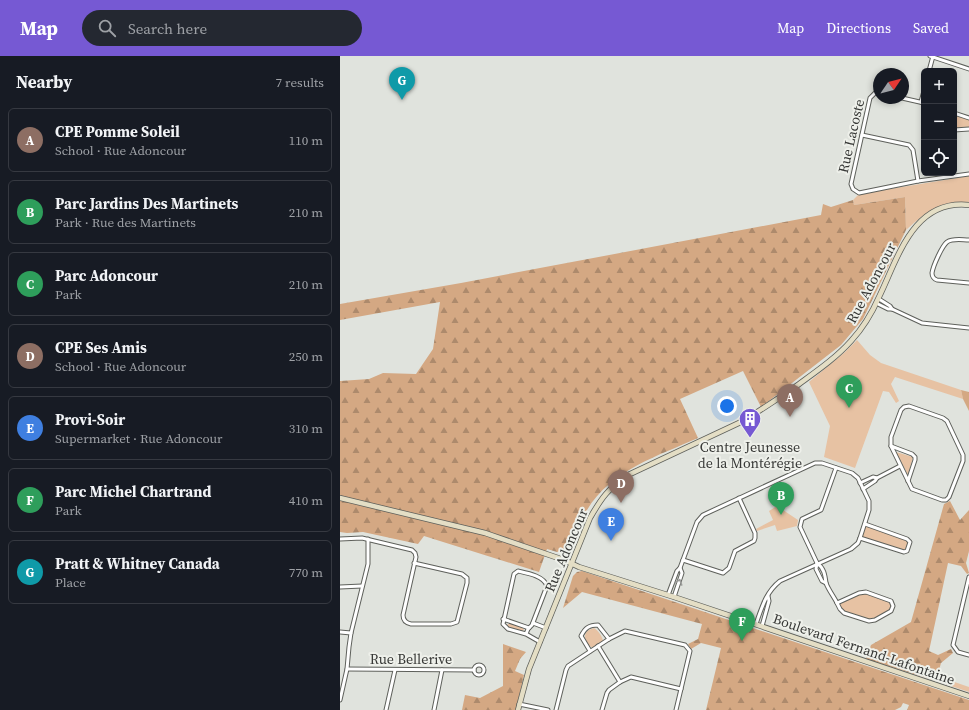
<!DOCTYPE html>
<meta charset="utf-8">
<style>
body{margin:0;font-family:"Source Serif 4",serif;background:#242831;color:#f1f3f6}
.controls{position:absolute;right:12px;top:12px;display:grid;overflow:hidden;border-radius:6px;box-shadow:0 2px 6px #0003}
.controls button{width:36px;height:36px;display:grid;place-items:center;padding:0;border:0;border-bottom:1px solid #363941;background:#171b24;color:#f1f3f6;font:20px sans-serif}
.compass{position:absolute;left:533px;top:12px;width:36px;height:36px;border-radius:50%;background:#171b24;box-shadow:0 2px 6px #0003;rotate:55deg}
.you{position:absolute;left:387px;top:350px;width:14px;height:14px;margin:-10px;border:3px solid #fff;border-radius:50%;background:#1a73e8;box-shadow:0 0 0 6px #1a73e833}
.badge{display:grid;place-items:center;width:26px;height:26px;border-radius:50%;background:#7659d3;color:#fff;font-size:13px;font-weight:700}
.pin{position:absolute;translate:-50% -33px;filter:drop-shadow(0 1px 2px #0008)}
.pin::after{content:'';position:absolute;top:21px;width:14px;height:12px;background:inherit;clip-path:polygon(0 0,100% 0,50% 100%)}
.list{margin:0;padding:0;list-style:none}
h2{display:flex;justify-content:space-between;align-items:center;height:52px;margin:0;padding:0 16px;font-size:17px}
h2 small{font-size:13px;font-weight:400;color:#9ea1a6}
.list li{display:grid;grid-template-columns:26px 1fr auto;gap:12px;align-items:center;box-sizing:border-box;height:64px;margin:0 8px 8px;padding:0 8px;border:1px solid #363941;border-radius:6px}
.list b{display:block;font-size:15px;white-space:nowrap}
.list p{margin:0;font-size:13px;white-space:nowrap;color:#9ea1a6}
.list em{font-size:13px;font-style:normal;color:#9ea1a6}
.icon{flex:none;width:22px;height:22px;fill:none;stroke:currentColor;stroke-width:2;stroke-linecap:round;stroke-linejoin:round}
.map{position:relative;flex:none;width:629px;height:654px;overflow:hidden}
header{display:flex;align-items:center;gap:24px;box-sizing:border-box;height:56px;padding:0 20px;background:#7659d3;color:#fff}
header strong{font-size:19px}
nav{display:flex;gap:22px;margin-inline-start:auto;font-size:14px}
.search{width:280px;height:36px;background:#242831;display:flex;align-items:center;gap:10px;box-sizing:border-box;padding:0 14px;border-radius:22px;color:#9ea1a6;font-size:15px}
main{display:flex}
aside{flex:1;background:#171b24}
.map>svg:first-child{display:block}
.green{fill:#e7c2a3}
.forest{fill:url(#forest-firs)}
.lines{fill:none;stroke-linecap:round;stroke-linejoin:round}
.street-casing{stroke:#5e605b;stroke-width:5}
.secondary-casing{stroke:#5e605b;stroke-width:6}
.street{stroke:#fff;stroke-width:3}
.secondary{stroke:#e4dec5;stroke-width:4.5}
.oneway{stroke:#9b9c9a}
.labels{text-anchor:middle;stroke-width:4;stroke-linejoin:round;paint-order:stroke}
.street-label{font-size:14px;fill:#373836;stroke:#eef0ea}
.poi-label{font-size:14px;fill:#373836;stroke:#eef0ea}
</style>
<header>
<strong>Map</strong>
<div class="search"><svg class="icon" aria-label="search" viewBox="0 0 24 24"><circle cx="10" cy="10" r="6"/><path d="M15 15l6 6"/></svg>Search here</div>
<nav><a>Map</a><a>Directions</a><a>Saved</a></nav>
</header>
<main>
<aside>
<h2>Nearby<small>7 results</small></h2>
<ul class="list">
<li><span class="badge" style="background:#8d6e63">A</span><div><b>CPE Pomme Soleil</b><p>School · Rue Adoncour</p></div><em>110 m</em></li>
<li><span class="badge" style="background:#2e9e5b">B</span><div><b>Parc Jardins Des Martinets</b><p>Park · Rue des Martinets</p></div><em>210 m</em></li>
<li><span class="badge" style="background:#2e9e5b">C</span><div><b>Parc Adoncour</b><p>Park</p></div><em>210 m</em></li>
<li><span class="badge" style="background:#8d6e63">D</span><div><b>CPE Ses Amis</b><p>School · Rue Adoncour</p></div><em>250 m</em></li>
<li><span class="badge" style="background:#3f7fe0">E</span><div><b>Provi-Soir</b><p>Supermarket · Rue Adoncour</p></div><em>310 m</em></li>
<li><span class="badge" style="background:#2e9e5b">F</span><div><b>Parc Michel Chartrand</b><p>Park</p></div><em>410 m</em></li>
<li><span class="badge" style="background:#0f9aa8">G</span><div><b>Pratt &amp; Whitney Canada</b><p>Place</p></div><em>770 m</em></li>
</ul>
</aside>
<div class="map">
<svg width="629" height="654" viewBox="0 0 629 654">
<defs>
<pattern id="forest-firs" width="22" height="20" patternUnits="userSpaceOnUse"><rect width="22" height="20" fill="#d4a883"/><path d="M5 1l3.5 6h-7zM16 11l3.5 6h-7z" fill="#ad8a6c"/></pattern>
</defs>
<rect width="100%" height="100%" fill="#e0e3dd"/>
<g class="green">
<path d="M614 57 629 62V73L614 74Z"/>
<path d="M629 120V148C599 146 587 155 566 174L565 141 514 149 513 144 519 138Z"/>
<path d="M517 284 530 299 541 307 621 334 623 343 555 321 551 328 559 345 556 347 549 336 543 335 515 412 484 401 490 370 469 326 505 296Z"/>
<path d="M556 396 573 401 568 419Z"/>
<path d="M437 450 458 464 457 470 437 475 435 469 417 475 416 473 433 464 429 455Z"/>
<path d="M525 468 567 483 570 486 567 495 564 496 520 482Z"/>
<path d="M526 536 551 545 553 550 551 555 535 564 529 565 504 557 497 547 519 537Z"/>
<path d="M170 567 183 572 184 574 182 575 168 571 167 569Z"/>
<path d="M254 572C258 574 262 580 263 585L255 591H251C243 584 242 575 254 572Z"/>
<path d="M597 620 629 631V636L596 625Z"/>
</g>
<g class="forest">
<path d="M565 141 566 174 523 263 501 289 421 351 403 315 340 343 358 382C318 400 271 414 247 454 239 466 235 481 230 493L217 496 207 493 199 516 84 480 78 488 23 476 7 477 0 476V325L29 323 43 317 76 318 93 293 100 246 0 264V248L121 227 481 159 483 148 491 151 513 144 514 149Z"/>
<path d="M621 334 629 336V355L623 343Z"/>
<path d="M610 445 620 464 629 454V495L626 507 629 517 627 518 621 510 608 507 589 595 598 599 611 593 613 597 601 607 596 625 526 603 531 589 571 566 604 448Z"/>
<path d="M242 515 629 644V654H567L569 649 563 647 561 651 555 654H366L381 592 361 587 351 593 348 588 358 583 362 568 242 536 223 552 233 520 237 516Z"/>
<path d="M163 588 186 596 180 603 175 615 184 619 176 654H122L125 639 140 642 163 630Z"/>
</g>
<g class="lines">
<g class="street-casing">
<g id="street">
<path d="M590 0 629 13"/>
<path d="M589 15 593 0"/>
<path d="M539 37 536 36 530 42 511 128 513 133 519 137 578 125 629 118"/>
<path d="M562 42 584 47"/>
<path d="M581 46 584 35"/>
<path d="M614 57 629 62"/>
<path d="M614 74 629 73"/>
<path d="M522 79 569 89 573 94 578 125"/>
<path d="M629 184C622 184 613 182 607 186 602 190 593 210 592 217 592 220 594 223 597 224L629 227"/>
<path d="M539 243 550 250 552 253 582 267 629 272"/>
<path d="M536 247 548 253H552"/>
<path d="M569 350 603 362 607 365 623 399V405L609 441 606 444H602L572 433 551 390V381L561 354 564 351Z"/>
<path d="M551 390 572 398 575 401V404L568 425"/>
<path d="M496 412 481 454 462 463 460 471 477 507C484 512 485 519 486 527 488 533 494 541 497 547"/>
<path d="M537 422 560 410"/>
<path d="M520 427 533 421 537 422 535 425 523 433"/>
<path d="M520 482 564 496 567 495 570 486 567 483 525 468"/>
<path d="M0 483 22 482 72 494 75 497 76 501 63 559C63 564 66 567 71 568H111L117 566 127 527V522L122 518 74 507"/>
<path d="M343 504 383 517 389 512 395 495 414 485 415 482V477L399 442"/>
<path d="M477 507 476 513 482 525 486 527"/>
<path d="M629 521 613 589 618 596 629 599"/>
<path d="M0 531 22 530"/>
<path d="M526 536 551 545 553 550 551 555 535 564 529 565 504 557 500 553 497 547 519 537Z"/>
<path d="M328 539 337 515 340 512 357 466 363 459 475 407H482L512 417 518 422 529 445V454L520 482 518 487 511 493 440 525C426 536 422 551 416 568"/>
<path d="M334 541 342 517 340 512"/>
<path d="M163 563 189 572"/>
<path d="M193 567 206 572"/>
<path d="M422 570 429 545 428 540"/>
<path d="M0 576 11 577"/>
<path d="M186 578 188 573 192 569 207 530C204 520 187 517 178 515L174 518 163 568 168 573 186 578 200 586"/>
<path d="M258 590 280 626"/>
<path d="M250 595 241 580C245 572 249 569 258 569L269 583"/>
<circle cx="139" cy="614" r="5"/>
<path d="M7 613 134 614"/>
<path d="M0 644 7 613 9 591 11 577 28 508V483"/>
<path d="M179 648 208 654"/>
<path d="M46 654 55 614"/>
<path d="M94 654 102 614"/>
<path d="M216 654 226 614 228 610 269 583 285 575 345 589 350 595 336 654"/>
<path d="M262 654 267 637 269 634 280 626 291 621 341 633"/>
</g>
</g>
<g class="secondary-casing">
<g id="secondary">
<path d="M0 442 145 477 224 504 239 511 334 541 629 640"/>
<path d="M178 654 189 613 250 462C262 441 268 433 288 419L401 366C420 355 437 343 455 331 474 317 495 303 511 285 523 272 532 257 539 241 558 202 573 143 629 149"/>
</g>
</g>
<use href="#street" class="street"/>
<use href="#secondary" class="secondary"/>
</g>
<defs><path id="oneway-chevron" d="M-2-3.5L2.5 0L-2 3.5" fill="none" stroke-width="1.6" stroke-linecap="round" stroke-linejoin="round"/></defs>
<use class="oneway" href="#oneway-chevron" transform="translate(339 526) rotate(-72)"/>
<defs>
<g id="building-pin" transform="scale(1.15)"><path d="M0 17L-7.5 6A9.5 9.5 0 1 1 7.5 6Z" fill="#7659d3" stroke="#eef0ea"/><path d="M-4-6H4V6H1V3H-1V6H-4ZM-2.5-4.3h1.7v1.8h-1.7ZM.8-4.3h1.7v1.8H.8ZM-2.5-1h1.7V.8h-1.7ZM.8-1h1.7V.8H.8Z" fill="#fff"/></g>
</defs>
<g fill-rule="evenodd">
<use href="#building-pin" x="410" y="363"/>
</g>
<g class="labels">
<g class="street-label">
<text transform="translate(511 80) rotate(-77)" y="5">Rue Lacoste</text>
<text transform="translate(531 227) rotate(-62)" y="5">Rue Adoncour</text>
<text transform="translate(226 494) rotate(-67)" y="5">Rue Adoncour</text>
<text transform="translate(524 593) rotate(19)" y="5">Boulevard Fernand-Lafontaine</text>
<text x="71" y="608">Rue Bellerive</text>
</g>
<g class="poi-label">
<text x="410" y="396">Centre Jeunesse<tspan x="410" dy="16">de la Montérégie</tspan></text>
</g>
</g>
</svg>
<div class="controls">
<button>+</button>
<button>−</button>
<button><svg class="icon" aria-label="locate" viewBox="0 0 24 24"><circle cx="12" cy="12" r="6"/><path d="M12 2v4M12 18v4M2 12h4M18 12h4"/></svg></button>
</div>
<svg class="compass" viewBox="-18 -18 36 36"><path d="M0-13l5 13h-10z" fill="#e53935"/><path d="M0 13l5-13h-10z" fill="#9ea1a6"/></svg>
<div class="you"></div>
<div class="pin badge" style="left:450px;top:361px;background:#8d6e63">A</div>
<div class="pin badge" style="left:441px;top:459px;background:#2e9e5b">B</div>
<div class="pin badge" style="left:509px;top:352px;background:#2e9e5b">C</div>
<div class="pin badge" style="left:281px;top:447px;background:#8d6e63">D</div>
<div class="pin badge" style="left:271px;top:485px;background:#3f7fe0">E</div>
<div class="pin badge" style="left:402px;top:585px;background:#2e9e5b">F</div>
<div class="pin badge" style="left:62px;top:44px;background:#0f9aa8">G</div>
</div>
</main>
